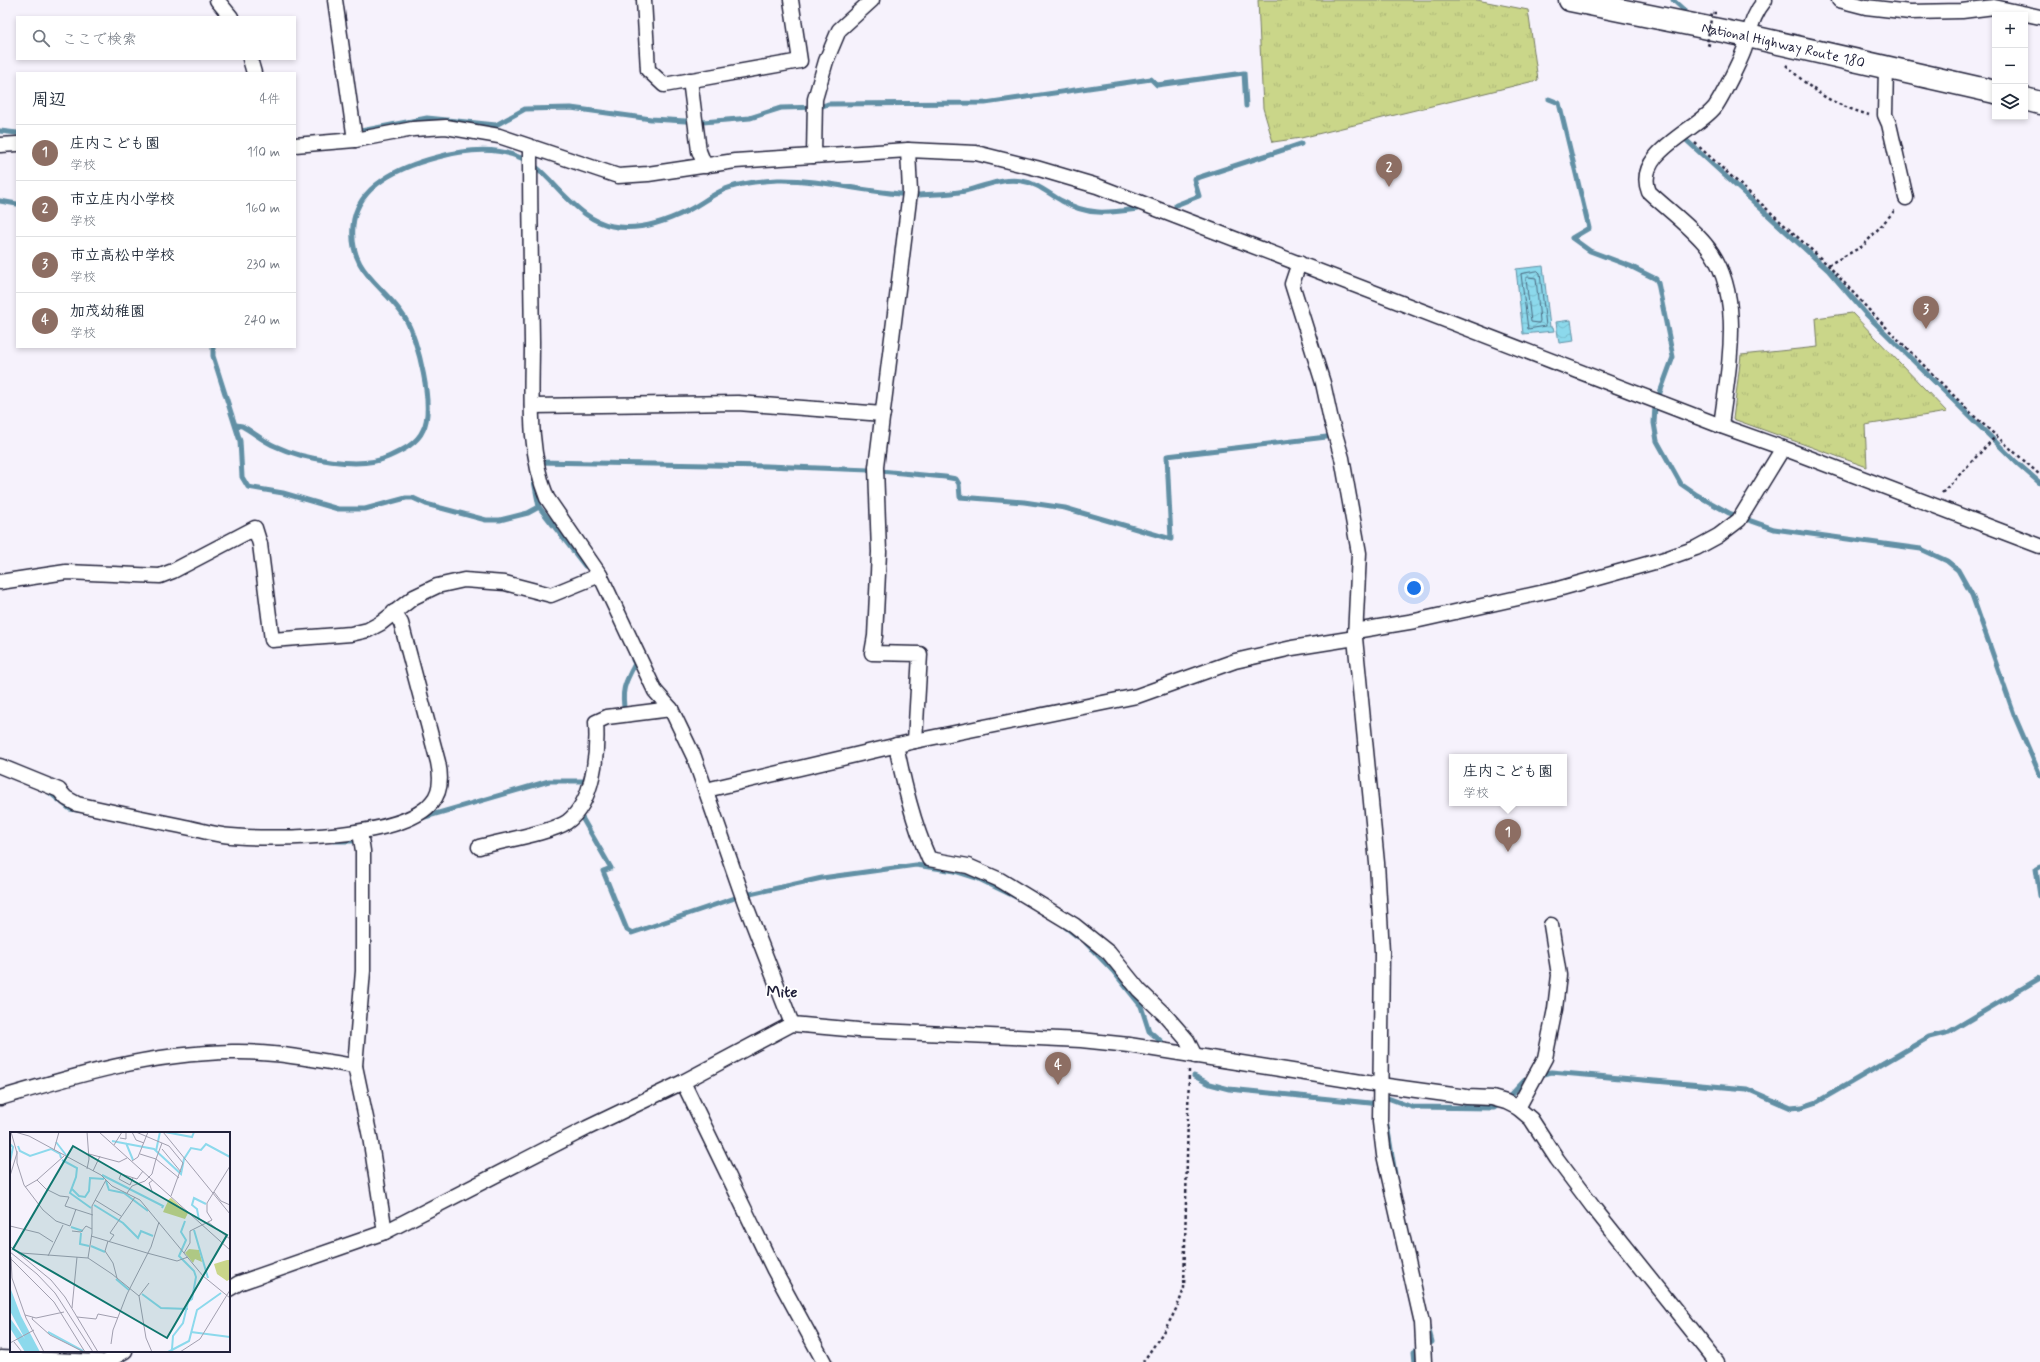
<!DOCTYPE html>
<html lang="ja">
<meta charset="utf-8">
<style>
body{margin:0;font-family:Mynerve,"Klee One",sans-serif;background:#f2f2f3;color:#1f2937}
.controls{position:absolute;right:12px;top:12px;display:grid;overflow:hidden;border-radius:0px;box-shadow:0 2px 6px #0003}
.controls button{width:36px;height:36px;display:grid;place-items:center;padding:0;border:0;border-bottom:1px solid #e0e1e3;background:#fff;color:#1f2937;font:20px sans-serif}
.you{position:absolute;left:1414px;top:588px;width:14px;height:14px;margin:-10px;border:3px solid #fff;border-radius:50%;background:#1a73e8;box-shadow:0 0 0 6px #1a73e833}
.badge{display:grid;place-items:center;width:26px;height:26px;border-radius:50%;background:#c8321e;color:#fff;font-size:13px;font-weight:700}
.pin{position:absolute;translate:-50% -33px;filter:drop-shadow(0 1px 2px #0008)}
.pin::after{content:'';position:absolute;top:21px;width:14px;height:12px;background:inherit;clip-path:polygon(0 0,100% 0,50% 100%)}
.popup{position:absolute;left:1449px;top:754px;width:118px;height:52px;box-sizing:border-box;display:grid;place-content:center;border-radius:0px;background:#fff;filter:drop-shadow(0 1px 3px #0005);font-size:13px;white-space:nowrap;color:#747a83}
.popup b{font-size:15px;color:#1f2937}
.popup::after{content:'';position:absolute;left:50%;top:100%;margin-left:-8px;border:8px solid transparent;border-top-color:#fff}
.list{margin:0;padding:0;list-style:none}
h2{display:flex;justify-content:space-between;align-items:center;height:52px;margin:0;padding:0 16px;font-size:17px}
h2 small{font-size:13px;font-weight:400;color:#747a83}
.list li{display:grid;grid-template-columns:26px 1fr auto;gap:12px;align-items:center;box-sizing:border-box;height:56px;padding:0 16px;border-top:1px solid #e0e1e3}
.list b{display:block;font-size:15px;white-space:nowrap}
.list p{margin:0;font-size:13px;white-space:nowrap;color:#747a83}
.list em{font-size:13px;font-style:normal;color:#747a83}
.icon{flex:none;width:22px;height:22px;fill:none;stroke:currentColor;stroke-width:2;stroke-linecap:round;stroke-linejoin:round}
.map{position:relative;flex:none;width:2040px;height:1362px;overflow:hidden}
.search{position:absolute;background:#fff;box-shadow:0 2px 6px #0003;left:16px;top:16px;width:280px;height:44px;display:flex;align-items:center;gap:10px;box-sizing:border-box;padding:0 14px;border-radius:0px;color:#747a83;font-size:15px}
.panel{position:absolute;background:#fff;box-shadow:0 2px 6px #0003;left:16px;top:72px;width:280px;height:276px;border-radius:0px}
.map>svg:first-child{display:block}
.park{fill:url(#park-tufts);stroke:#767c62}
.water{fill:url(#water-waves);stroke:#6290a5}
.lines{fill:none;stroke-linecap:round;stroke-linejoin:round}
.shore{stroke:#4c6b82;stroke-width:1}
.stream{stroke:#6290a5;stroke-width:5}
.minor-casing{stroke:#22223b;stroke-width:17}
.trunk-casing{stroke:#22223b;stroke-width:25}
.path{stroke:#22223b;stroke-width:2.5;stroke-dasharray:3 3;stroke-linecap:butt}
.minor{stroke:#fff;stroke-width:14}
.trunk{stroke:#fff;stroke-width:22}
.path-bridge{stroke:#22223b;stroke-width:2.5;stroke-dasharray:3 3;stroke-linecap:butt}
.labels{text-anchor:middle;stroke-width:3.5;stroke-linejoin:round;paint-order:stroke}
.street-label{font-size:14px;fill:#22223b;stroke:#fff}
.quarter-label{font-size:16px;font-weight:bold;fill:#22223b;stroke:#fff}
.inset-river{fill:none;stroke:#8cd9ec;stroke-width:2}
.inset-road{fill:none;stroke:#a19faf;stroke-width:1}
.view{fill:#0f766e;fill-opacity:0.15;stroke:#0f766e;stroke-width:2}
.inset-edge{fill:none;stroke:#22223b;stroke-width:2}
</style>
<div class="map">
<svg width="2040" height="1362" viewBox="0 0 2040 1362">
<defs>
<pattern id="park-tufts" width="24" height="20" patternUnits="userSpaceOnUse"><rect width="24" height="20" fill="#cad689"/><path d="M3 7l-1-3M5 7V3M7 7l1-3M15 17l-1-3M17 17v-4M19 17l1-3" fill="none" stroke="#adb777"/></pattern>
<pattern id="water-waves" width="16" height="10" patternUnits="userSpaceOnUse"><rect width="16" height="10" fill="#8cd9ec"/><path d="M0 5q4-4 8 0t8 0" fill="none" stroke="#78bacb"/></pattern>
</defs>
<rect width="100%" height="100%" fill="#f6f2fc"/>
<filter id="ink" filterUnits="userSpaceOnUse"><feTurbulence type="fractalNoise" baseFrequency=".025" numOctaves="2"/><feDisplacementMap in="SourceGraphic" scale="8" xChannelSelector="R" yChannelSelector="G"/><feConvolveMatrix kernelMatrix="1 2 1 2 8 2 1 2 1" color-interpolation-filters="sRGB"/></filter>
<g filter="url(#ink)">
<g class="park">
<path d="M1258 0H1477L1528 10 1538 80 1301 138 1273 142 1263 108Z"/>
<path d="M1852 313 1947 412 1865 425 1867 467 1733 419 1741 355 1818 347 1816 318Z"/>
</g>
<g class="water">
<path d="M1543 266 1550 327H1553L1554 331 1523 334 1516 269Z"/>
<path d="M1571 320 1574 341 1559 343 1556 322Z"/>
</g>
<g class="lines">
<g class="shore">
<path d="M1538 271 1540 273 1546 326 1528 329 1521 274Z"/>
<path d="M1528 277 1536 278 1540 321 1539 323 1531 322 1526 279Z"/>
</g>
<g class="stream">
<path d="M1673 0 1684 10"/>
<path d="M1549 99 1559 103 1589 228 1572 238 1590 251 1630 266 1656 279 1658 283 1673 357 1655 406 1654 423 1657 441 1681 484 1697 495 1729 513 1774 529 1921 549 1947 561 1958 570 1972 595 2015 717 2040 775"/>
<path d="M0 131 17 133"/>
<path d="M356 132 427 118 496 125 525 109 571 108 651 119 703 122 750 118 781 108 820 107 828 104 985 103 1151 79 1157 85 1244 73 1246 106"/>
<path d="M1685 139 1829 271 1866 314 2016 462 2040 483"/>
<path d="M0 201 17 204"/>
<path d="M1176 205 1199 196 1194 179 1301 144"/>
<path d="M213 347V356L240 441 242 477 248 487 283 493 338 509H365L406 498H413L426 504 486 520H500L528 513 539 507 533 476"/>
<path d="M236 425 242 426C253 432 263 441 275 446 302 459 361 470 388 457 401 451 417 444 423 430 435 408 418 339 405 318 383 283 349 274 353 226 356 185 403 166 438 157 471 148 508 145 536 167 546 175 555 186 564 195 578 209 592 222 612 226 637 231 665 222 687 211 699 205 709 197 721 191 738 183 759 181 778 180 826 179 872 195 920 195 934 194 951 194 965 191 984 186 1002 178 1022 181 1037 183 1049 194 1062 201 1088 216 1108 213 1137 209"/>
<path d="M537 462 767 466 869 470 945 477 956 479 959 484 960 497 1024 502 1065 508 1171 539 1167 456 1335 436"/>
<path d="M539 507 585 566"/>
<path d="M625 714C621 691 624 684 635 664L633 660"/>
<path d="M49 792 70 809 77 810"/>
<path d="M582 812 581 816 611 868 603 871 627 930 632 933 735 898"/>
<path d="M418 819 549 781H591"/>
<path d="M334 841H355L359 839"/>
<path d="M2040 867 2036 869 2040 896"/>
<path d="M750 894 822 878 916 865 955 871 977 878 1018 898"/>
<path d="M1064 926 1078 937"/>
<path d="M1086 943 1113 971 1141 1006 1149 1031 1162 1042"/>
<path d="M1194 1076 1210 1084 1229 1089 1380 1104"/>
<path d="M1538 1076 1551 1072 1747 1089 1791 1108 1802 1107 1817 1102 1929 1037 1949 1032 2040 978"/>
<path d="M1385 1097 1412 1107 1494 1108 1510 1096 1525 1080 1531 1078"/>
<path d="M1387 1125 1395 1174"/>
<path d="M1415 1362 1414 1352 1432 1342 1428 1327"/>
</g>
<g class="minor-casing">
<g id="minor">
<path d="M217 0 231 17"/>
<path d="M335 0 355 140"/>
<path d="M644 0 648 70 664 85 800 61 791 0"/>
<path d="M1839 0 1866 7 1910 12 1962 11 1994 7 2040 17"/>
<path d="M250 59 254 73"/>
<path d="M1886 67 1885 115 1889 124 1906 198"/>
<path d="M690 80 699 151 705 166"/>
<path d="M0 145 17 144"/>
<path d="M295 145 355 140 413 129 446 127 499 136 618 176 648 174 735 161 908 150 976 153 1036 168 1097 186 1721 426 1783 448 2040 546"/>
<path d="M530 147C530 212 531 277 532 342 532 393 527 450 547 498L600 575 655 691 671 709 694 757 745 903 792 1024"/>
<path d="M908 150 910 192 876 467 879 552 875 636 872 653 920 654 915 741"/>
<path d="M814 156 815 99 826 61 839 30 872 0"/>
<path d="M1299 263 1292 284 1323 383 1331 420 1342 458 1359 553 1355 638 1377 863 1382 952 1380 1122 1384 1155 1422 1323 1424 1362"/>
<path d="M532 406 738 403 883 414"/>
<path d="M1721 426C1728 369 1746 292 1705 244 1689 225 1667 209 1649 192 1633 153 1696 131 1715 107 1722 97 1740 61 1744 50 1751 30 1751 17 1765 0"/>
<path d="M0 582 66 572 160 576 173 571 255 528 260 544 272 640 351 634 368 630 381 623 414 597 437 586 464 580 505 583 551 595 600 575"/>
<path d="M1355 631 1415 621 1558 589 1665 559 1696 548 1718 536 1739 520 1783 448"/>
<path d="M896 745C904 784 913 823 929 859L968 866 1000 880 1074 925 1109 953 1139 990 1166 1016 1187 1040 1195 1056"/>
<path d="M0 766 59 790 66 798 77 804C112 812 146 819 181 826 197 829 214 835 231 836 275 840 404 839 432 802 442 791 441 776 438 762L401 623 394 612"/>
<path d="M706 790 915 741 1137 696 1235 661 1292 648 1355 638"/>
<path d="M360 832 363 851V971L355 1066 370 1137 385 1232"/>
<path d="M479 847C500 841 551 833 567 822 594 802 598 752 596 722L607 717 671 709"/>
<path d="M683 1082 774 1270 824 1362"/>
<path d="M0 1098C77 1075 150 1053 232 1052 273 1051 315 1060 355 1066"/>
<path d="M1518 1108 1545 1058 1555 1009 1559 975 1551 925"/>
<path d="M229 1289 239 1283 385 1232 587 1128 683 1082 792 1024 858 1030 1081 1040 1129 1045 1380 1085 1467 1097 1492 1098 1506 1102 1518 1108 1531 1119 1557 1159 1593 1207 1717 1362"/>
<path d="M0 1358 101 1362"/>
<path d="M106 1362 125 1351"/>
</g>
</g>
<g class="trunk-casing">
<g id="trunk">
<path id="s1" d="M1570 0 1748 36 1995 92"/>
<path d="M2025 99 2040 103"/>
</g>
</g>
<g class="path">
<path d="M1786 65C1816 94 1830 103 1869 115"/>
<path d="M1695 143 1828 265 1869 310 1973 415 2040 475"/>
<path d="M1828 265 1863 246 1896 209"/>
<path d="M1942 493 1996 436"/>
<path d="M1143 1362C1159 1338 1176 1316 1184 1288L1189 1070"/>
</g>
<use href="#minor" class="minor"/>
<use href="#trunk" class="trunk"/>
<path class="path-bridge" d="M1710 45 1707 44 1712 13H1716"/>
</g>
</g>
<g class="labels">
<g class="street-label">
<text dy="5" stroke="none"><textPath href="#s1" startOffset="218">National Highway Route 180</textPath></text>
</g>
<g class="quarter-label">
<text x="782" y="997">Mite</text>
</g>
</g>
<g transform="translate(10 1132)">
<rect width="220" height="220" fill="#f6f2fc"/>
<path d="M161 66 178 81 175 87 153 80 159 67ZM179 117 189 118 192 130 185 127 183 131 175 121ZM217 128H220V147L217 149 207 142 204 132Z" fill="#cad689"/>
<path d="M0 155 11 184 30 220H15L0 196V186L15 207 0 179Z" fill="#8cd9ec"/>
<path class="inset-river" d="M155 0 182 5 184 0M102 9 144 17 171 42 174 27 181 16 191 18 196 12 220 25M46 10 56 23M116 11 123 28M0 12 3 15 0 30M8 14 10 19 20 24 41 17 50 22 51 26M146 19 150 0M52 28 67 36 66 45 60 61 81 76M92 43 153 74 152 76M96 49 99 58 114 61 138 79M62 57 69 64 75 65 79 59 80 46 94 47M84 73 113 91 128 106 131 99 143 104M189 88 187 77 182 73 184 66 196 72M61 95 73 99M184 98 198 146M71 101 70 112 79 114M81 114 95 120M106 147 119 158M132 162 151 176 178 177M38 200 73 219M181 200 220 205M162 217 163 204 173 191 178 170 182 167 186 145 184 139 169 124 176 108 171 100 175 89M158 220 179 209 187 178 211 161"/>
<path class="inset-road" d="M5 0 19 4 91 43 102 54 130 68 193 144 220 166M89 0 220 118M122 0 126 8 134 11M126 0 159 14 173 31 161 64M153 0 220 82M110 6 116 7V0M152 11 146 27 169 46M104 13 112 0M152 17 171 40M44 18 49 0M7 19V31L14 53 33 78 46 89 60 94 66 77M79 22 109 30 117 26M122 29 128 25 138 0M77 37 79 27 77 0M83 39 90 24M0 44 7 21 1 0M123 46 120 53 109 47 111 42 127 47 133 39M27 48 36 57 50 64 59 65 55 74 83 83M15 55 27 48 54 24M142 59 139 51 143 48M204 60 211 69 220 73M117 61 122 54 135 49 142 42 146 27 130 22M85 68 111 84M198 90 220 107M0 94 29 101 43 110M62 99 71 100 76 94 82 97M81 104 137 121M98 109 95 119 103 131 107 146M99 110 104 103 100 101 125 65M1 115 41 148 55 165 88 220M0 120 27 142 45 161 83 220M11 121 78 126 102 142 129 164 136 206 142 220M137 121 167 129 178 125M174 121 180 111V99L202 88 197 80V71L220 34M38 124 53 93M1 125 2 146 16 186 34 220M78 126 82 101V74L96 48M1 127 44 170 75 220M129 164 139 151M62 176 67 125M15 183 26 186 54 180M23 185 22 187 40 203 74 220M67 185 86 187 88 182 108 186M4 210 12 220M0 211 24 198M101 212 103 198 117 162 141 115 149 90M170 220 190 207 220 158"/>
<path class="view" d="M63 14 217 103 157 206 3 117Z"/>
<rect width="220" height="220" class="inset-edge"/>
</g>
</svg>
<div class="controls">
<button>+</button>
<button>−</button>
<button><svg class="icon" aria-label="layers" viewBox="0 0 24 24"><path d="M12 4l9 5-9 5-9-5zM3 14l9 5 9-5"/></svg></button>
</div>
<div class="you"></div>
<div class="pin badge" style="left:1508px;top:852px;background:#8d6e63">1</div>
<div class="popup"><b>庄内こども園</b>学校</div>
<div class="pin badge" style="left:1389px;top:187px;background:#8d6e63">2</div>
<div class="pin badge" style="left:1926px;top:329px;background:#8d6e63">3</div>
<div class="pin badge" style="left:1058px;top:1085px;background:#8d6e63">4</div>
<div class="search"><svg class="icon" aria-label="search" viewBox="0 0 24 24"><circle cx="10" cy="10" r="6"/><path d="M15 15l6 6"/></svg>ここで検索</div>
<section class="panel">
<h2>周辺<small>4件</small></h2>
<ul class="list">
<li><span class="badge" style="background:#8d6e63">1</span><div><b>庄内こども園</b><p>学校</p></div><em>110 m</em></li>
<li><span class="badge" style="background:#8d6e63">2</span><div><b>市立庄内小学校</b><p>学校</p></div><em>160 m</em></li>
<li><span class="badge" style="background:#8d6e63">3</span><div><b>市立高松中学校</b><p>学校</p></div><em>230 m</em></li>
<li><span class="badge" style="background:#8d6e63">4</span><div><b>加茂幼稚園</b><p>学校</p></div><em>240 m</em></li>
</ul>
</section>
</div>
